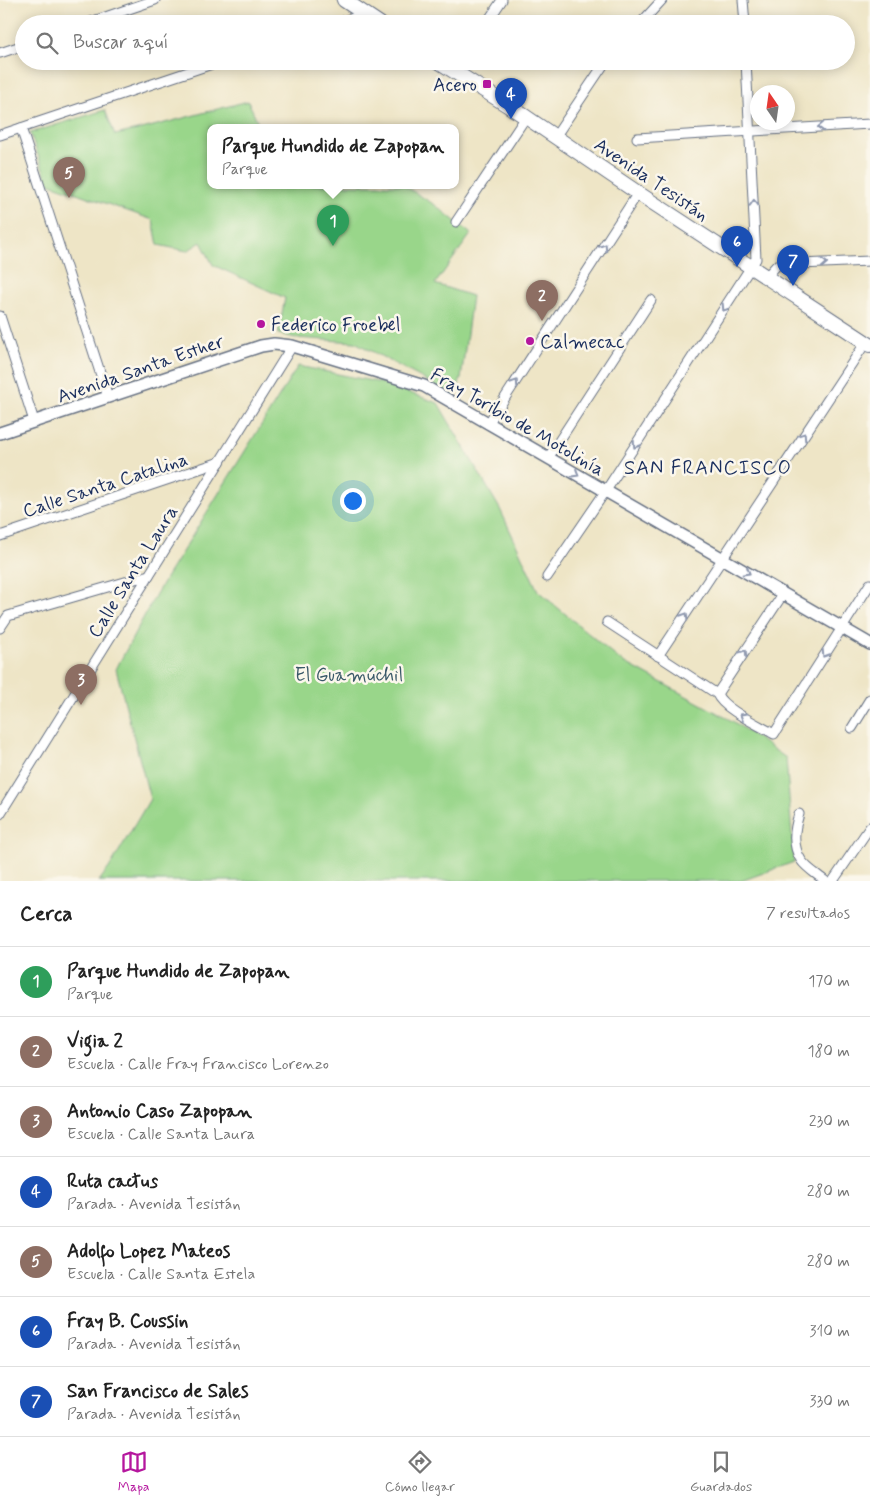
<!DOCTYPE html>
<html lang="es">
<meta charset="utf-8">
<style>
body{margin:0;font-family:Mynerve,sans-serif;background:#f6f6f6;color:#222}
.compass{position:absolute;left:750px;top:85px;width:45px;height:45px;border-radius:50%;background:#fff;box-shadow:0 2px 12px #0003;rotate:347deg}
.you{position:absolute;left:352px;top:500px;width:18px;height:18px;margin:-12px;border:4px solid #fff;border-radius:50%;background:#1a73e8;box-shadow:0 0 0 8px #1a73e833}
.badge{display:grid;place-items:center;width:32px;height:32px;border-radius:50%;background:#b5179e;color:#fff;font-size:16px;font-weight:700}
.pin{position:absolute;translate:-50% -41px;filter:drop-shadow(0 1px 2px #0008)}
.pin::after{content:'';position:absolute;top:26px;width:18px;height:15px;background:inherit;clip-path:polygon(0 0,100% 0,50% 100%)}
.popup{position:absolute;left:207px;top:124px;width:252px;height:65px;box-sizing:border-box;display:grid;place-content:center;border-radius:10px;background:#fff;filter:drop-shadow(0 1px 4px #0005);font-size:16px;white-space:nowrap;color:#767676}
.popup b{font-size:19px;color:#222}
.popup::after{content:'';position:absolute;left:50%;top:100%;margin-left:-10px;border:10px solid transparent;border-top-color:#fff}
.list{margin:0;padding:0;list-style:none}
h2{display:flex;justify-content:space-between;align-items:center;height:65px;margin:0;padding:0 20px;font-size:21px}
h2 small{font-size:16px;font-weight:400;color:#767676}
.list li{display:grid;grid-template-columns:32px 1fr auto;gap:15px;align-items:center;box-sizing:border-box;height:70px;padding:0 20px;border-top:1px solid #e0e0e0}
.list b{display:block;font-size:19px;white-space:nowrap}
.list p{margin:0;font-size:16px;white-space:nowrap;color:#767676}
.list em{font-size:16px;font-style:normal;color:#767676}
.icon{flex:none;width:28px;height:28px;fill:none;stroke:currentColor;stroke-width:2;stroke-linecap:round;stroke-linejoin:round}
.map{position:relative;flex:none;width:870px;height:881px;overflow:hidden}
.search{position:absolute;background:#fff;box-shadow:0 2px 12px #0003;left:15px;right:15px;top:15px;height:55px;display:flex;align-items:center;gap:12px;box-sizing:border-box;padding:0 18px;border-radius:28px;color:#767676;font-size:19px}
.sheet{height:555px;background:#fff}
nav{display:flex;justify-content:space-around;align-items:center;box-sizing:border-box;height:70px;border-top:1px solid #e0e0e0;background:#fff;font-size:14px;color:#767676}
nav a{display:grid;justify-items:center;gap:2px}
nav .on{color:#b5179e}
.map>svg:first-child{display:block}
.green{fill:#99d68a;stroke:#5a8274}
.lines{fill:none;stroke-linecap:round;stroke-linejoin:round}
.minor-casing{stroke:#656f82;stroke-width:11}
.tertiary-casing{stroke:#656f82;stroke-width:14}
.secondary-casing{stroke:#656f82;stroke-width:16}
.minor{stroke:#fff;stroke-width:9}
.tertiary{stroke:#fff;stroke-width:11}
.secondary{stroke:#fff;stroke-width:14}
.oneway{stroke:#8d97ae}
.poi-dot{fill:#b5179e;stroke:#fbf7ec;stroke-width:2}
.labels{text-anchor:middle;stroke-width:5;stroke-linejoin:round;paint-order:stroke}
.poi-label{font-size:19px;fill:#1b2f5e;stroke:#fbf7ec;text-anchor:start}
.street-label{font-size:19px;fill:#1b2f5e;stroke:#fbf7ec}
.park-label{font-size:19px;fill:#3a5969;stroke:#fbf7ec}
.neighbourhood-label{font-size:20px;letter-spacing:1px;fill:#1b2f5e;stroke:#fbf7ec}
</style>
<div class="map">
<svg width="870" height="881" viewBox="0 0 870 881">
<rect width="100%" height="100%" fill="#fbf7ec"/>
<filter id="ink" filterUnits="userSpaceOnUse"><feTurbulence type="fractalNoise" baseFrequency=".02" numOctaves="2"/><feDisplacementMap in="SourceGraphic" scale="10" xChannelSelector="R" yChannelSelector="G"/><feConvolveMatrix kernelMatrix="1 2 1 2 8 2 1 2 1" color-interpolation-filters="sRGB"/></filter>
<filter id="wash" filterUnits="userSpaceOnUse"><feTurbulence type="fractalNoise" baseFrequency=".0096" numOctaves="4" result="noise"/><feDisplacementMap in="SourceGraphic" scale="20" xChannelSelector="R" yChannelSelector="G"/><feGaussianBlur stdDeviation="1.12" result="paint"/><feColorMatrix in="noise" values="0 0 0 0 0 0 0 0 0 0 0 0 0 0 0 0 0 1.4 0 .05"/><feComposite in="paint" operator="in"/></filter>
<g filter="url(#wash)">
<rect width="100%" height="100%" fill="#eee5c6"/>
<g class="green">
<path d="M248 101 260 127H210V185H403L435 205 471 234 435 284 472 296 461 379 453 398 425 380 355 342 296 338 278 334 285 298 213 265 201 242 187 251 158 245 153 220 48 183 30 133 105 110 115 135 142 129Z"/>
<path d="M298 366 382 383 438 403 500 509 538 591 620 660 734 722 786 758 794 862 741 881H99L109 868 150 799 116 669 156 594Z"/>
</g>
</g>
<g filter="url(#ink)">
<g class="lines">
<g class="minor-casing">
<g id="minor">
<path d="M743 0 745 24"/>
<path d="M85 24 155 0"/>
<path d="M335 24 365 14"/>
<path d="M486 24 502 0"/>
<path d="M640 24 662 0"/>
<path d="M0 53 24 45"/>
<path d="M454 71 461 61"/>
<path d="M21 128 108 397"/>
<path d="M0 135 221 61"/>
<path d="M555 137 606 61"/>
<path d="M637 138 870 124"/>
<path d="M456 222 526 117"/>
<path d="M766 277 777 265 870 261"/>
<path d="M0 316 34 421"/>
<path d="M488 424 638 193"/>
<path d="M548 458 651 300"/>
<path d="M0 536 220 462"/>
<path d="M547 577 605 492 756 259 746 61"/>
<path d="M607 622 717 694C723 709 759 725 774 734L870 584"/>
<path d="M0 628 8 616 149 575"/>
<path d="M658 656 866 342"/>
<path d="M717 694 783 594"/>
<path d="M852 728 870 699"/>
<path d="M0 814 292 346"/>
<path d="M799 814C794 830 792 845 801 860 806 868 818 875 825 881"/>
<path d="M833 881 870 827"/>
</g>
</g>
<g class="tertiary-casing">
<path id="tertiary" d="M0 433 261 346 274 344 292 346 424 386 870 644"/>
</g>
<g class="secondary-casing">
<g id="secondary">
<path d="M344 0 380 24"/>
<path d="M438 61 526 117 638 193 870 345"/>
</g>
</g>
<use href="#minor" class="minor"/>
<use href="#tertiary" class="tertiary"/>
<use href="#secondary" class="secondary"/>
</g>
<defs><path id="oneway-chevron" d="M-2-3.5L2.5 0L-2 3.5" fill="none" stroke-width="1.6" stroke-linecap="round" stroke-linejoin="round" transform="scale(1.25)"/></defs>
<g class="oneway">
<use href="#oneway-chevron" transform="translate(821 127) rotate(177)"/>
<use href="#oneway-chevron" transform="translate(754 203) rotate(-93)"/>
<use href="#oneway-chevron" transform="translate(604 247) rotate(-57)"/>
<use href="#oneway-chevron" transform="translate(824 263) rotate(-3)"/>
<use href="#oneway-chevron" transform="translate(725 308) rotate(123)"/>
<use href="#oneway-chevron" transform="translate(515 383) rotate(-57)"/>
<use href="#oneway-chevron" transform="translate(803 436) rotate(-56)"/>
<use href="#oneway-chevron" transform="translate(636 445) rotate(123)"/>
<use href="#oneway-chevron" transform="translate(576 474) rotate(31)"/>
<use href="#oneway-chevron" transform="translate(747 572) rotate(30)"/>
<use href="#oneway-chevron" transform="translate(685 616) rotate(-57)"/>
<use href="#oneway-chevron" transform="translate(744 653) rotate(-56)"/>
<use href="#oneway-chevron" transform="translate(825 654) rotate(123)"/>
<use href="#oneway-chevron" transform="translate(743 716) rotate(-149)"/>
</g>
</g>
<g class="poi-dot">
<rect x="482" y="79" width="10" height="10" rx="2.5"/>
<circle cx="261" cy="324" r="5"/>
<circle cx="530" cy="341" r="5"/>
</g>
<g class="labels">
<g class="poi-label">
<text x="477" y="91" text-anchor="end">Acero</text>
<text x="271" y="331">Federico Froebel</text>
<text x="540" y="348">Calmecac</text>
</g>
<g class="street-label">
<text transform="translate(652 179) rotate(34)" y="7">Avenida Tesistán</text>
<text transform="translate(140 368) rotate(-19)" y="7">Avenida Santa Esther</text>
<text transform="translate(518 421) rotate(30)" y="7">Fray Toribio de Motolinía</text>
<text transform="translate(105 484) rotate(-18)" y="7">Calle Santa Catalina</text>
<text transform="translate(132 571) rotate(-58)" y="7">Calle Santa Laura</text>
</g>
<g class="park-label">
<text x="349" y="681">El Guamúchil</text>
</g>
<g class="neighbourhood-label">
<text x="708" y="474">SAN FRANCISCO</text>
</g>
</g>
</svg>
<svg class="compass" viewBox="-18 -18 36 36"><path d="M0-13l5 13h-10z" fill="#e53935"/><path d="M0 13l5-13h-10z" fill="#767676"/></svg>
<div class="you"></div>
<div class="pin badge" style="left:333px;top:246px;background:#2e9e5b">1</div>
<div class="popup"><b>Parque Hundido de Zapopan</b>Parque</div>
<div class="pin badge" style="left:542px;top:321px;background:#8d6e63">2</div>
<div class="pin badge" style="left:81px;top:705px;background:#8d6e63">3</div>
<div class="pin badge" style="left:511px;top:119px;background:#1a4fb4">4</div>
<div class="pin badge" style="left:69px;top:198px;background:#8d6e63">5</div>
<div class="pin badge" style="left:737px;top:267px;background:#1a4fb4">6</div>
<div class="pin badge" style="left:793px;top:286px;background:#1a4fb4">7</div>
<div class="search"><svg class="icon" aria-label="search" viewBox="0 0 24 24"><circle cx="10" cy="10" r="6"/><path d="M15 15l6 6"/></svg>Buscar aquí</div>
</div>
<section class="sheet">
<h2>Cerca<small>7 resultados</small></h2>
<ul class="list">
<li><span class="badge" style="background:#2e9e5b">1</span><div><b>Parque Hundido de Zapopan</b><p>Parque</p></div><em>170 m</em></li>
<li><span class="badge" style="background:#8d6e63">2</span><div><b>Vigia 2</b><p>Escuela · Calle Fray Francisco Lorenzo</p></div><em>180 m</em></li>
<li><span class="badge" style="background:#8d6e63">3</span><div><b>Antonio Caso Zapopan</b><p>Escuela · Calle Santa Laura</p></div><em>230 m</em></li>
<li><span class="badge" style="background:#1a4fb4">4</span><div><b>Ruta cactus</b><p>Parada · Avenida Tesistán</p></div><em>280 m</em></li>
<li><span class="badge" style="background:#8d6e63">5</span><div><b>Adolfo Lopez Mateos</b><p>Escuela · Calle Santa Estela</p></div><em>280 m</em></li>
<li><span class="badge" style="background:#1a4fb4">6</span><div><b>Fray B. Coussin</b><p>Parada · Avenida Tesistán</p></div><em>310 m</em></li>
<li><span class="badge" style="background:#1a4fb4">7</span><div><b>San Francisco de Sales</b><p>Parada · Avenida Tesistán</p></div><em>330 m</em></li>
</ul>
</section>
<nav>
<a class="on"><svg class="icon" aria-label="map" viewBox="0 0 24 24"><path d="M3 6l6-2 6 2 6-2v14l-6 2-6-2-6 2zM9 4v14M15 6v14"/></svg>Mapa</a>
<a><svg class="icon" aria-label="directions" viewBox="0 0 24 24"><path d="M12 3l9 9-9 9-9-9zM9 14v-3h6M13 9l2 2-2 2"/></svg>Cómo llegar</a>
<a><svg class="icon" aria-label="saved" viewBox="0 0 24 24"><path d="M7 4h10v16l-5-4-5 4z"/></svg>Guardados</a>
</nav>
